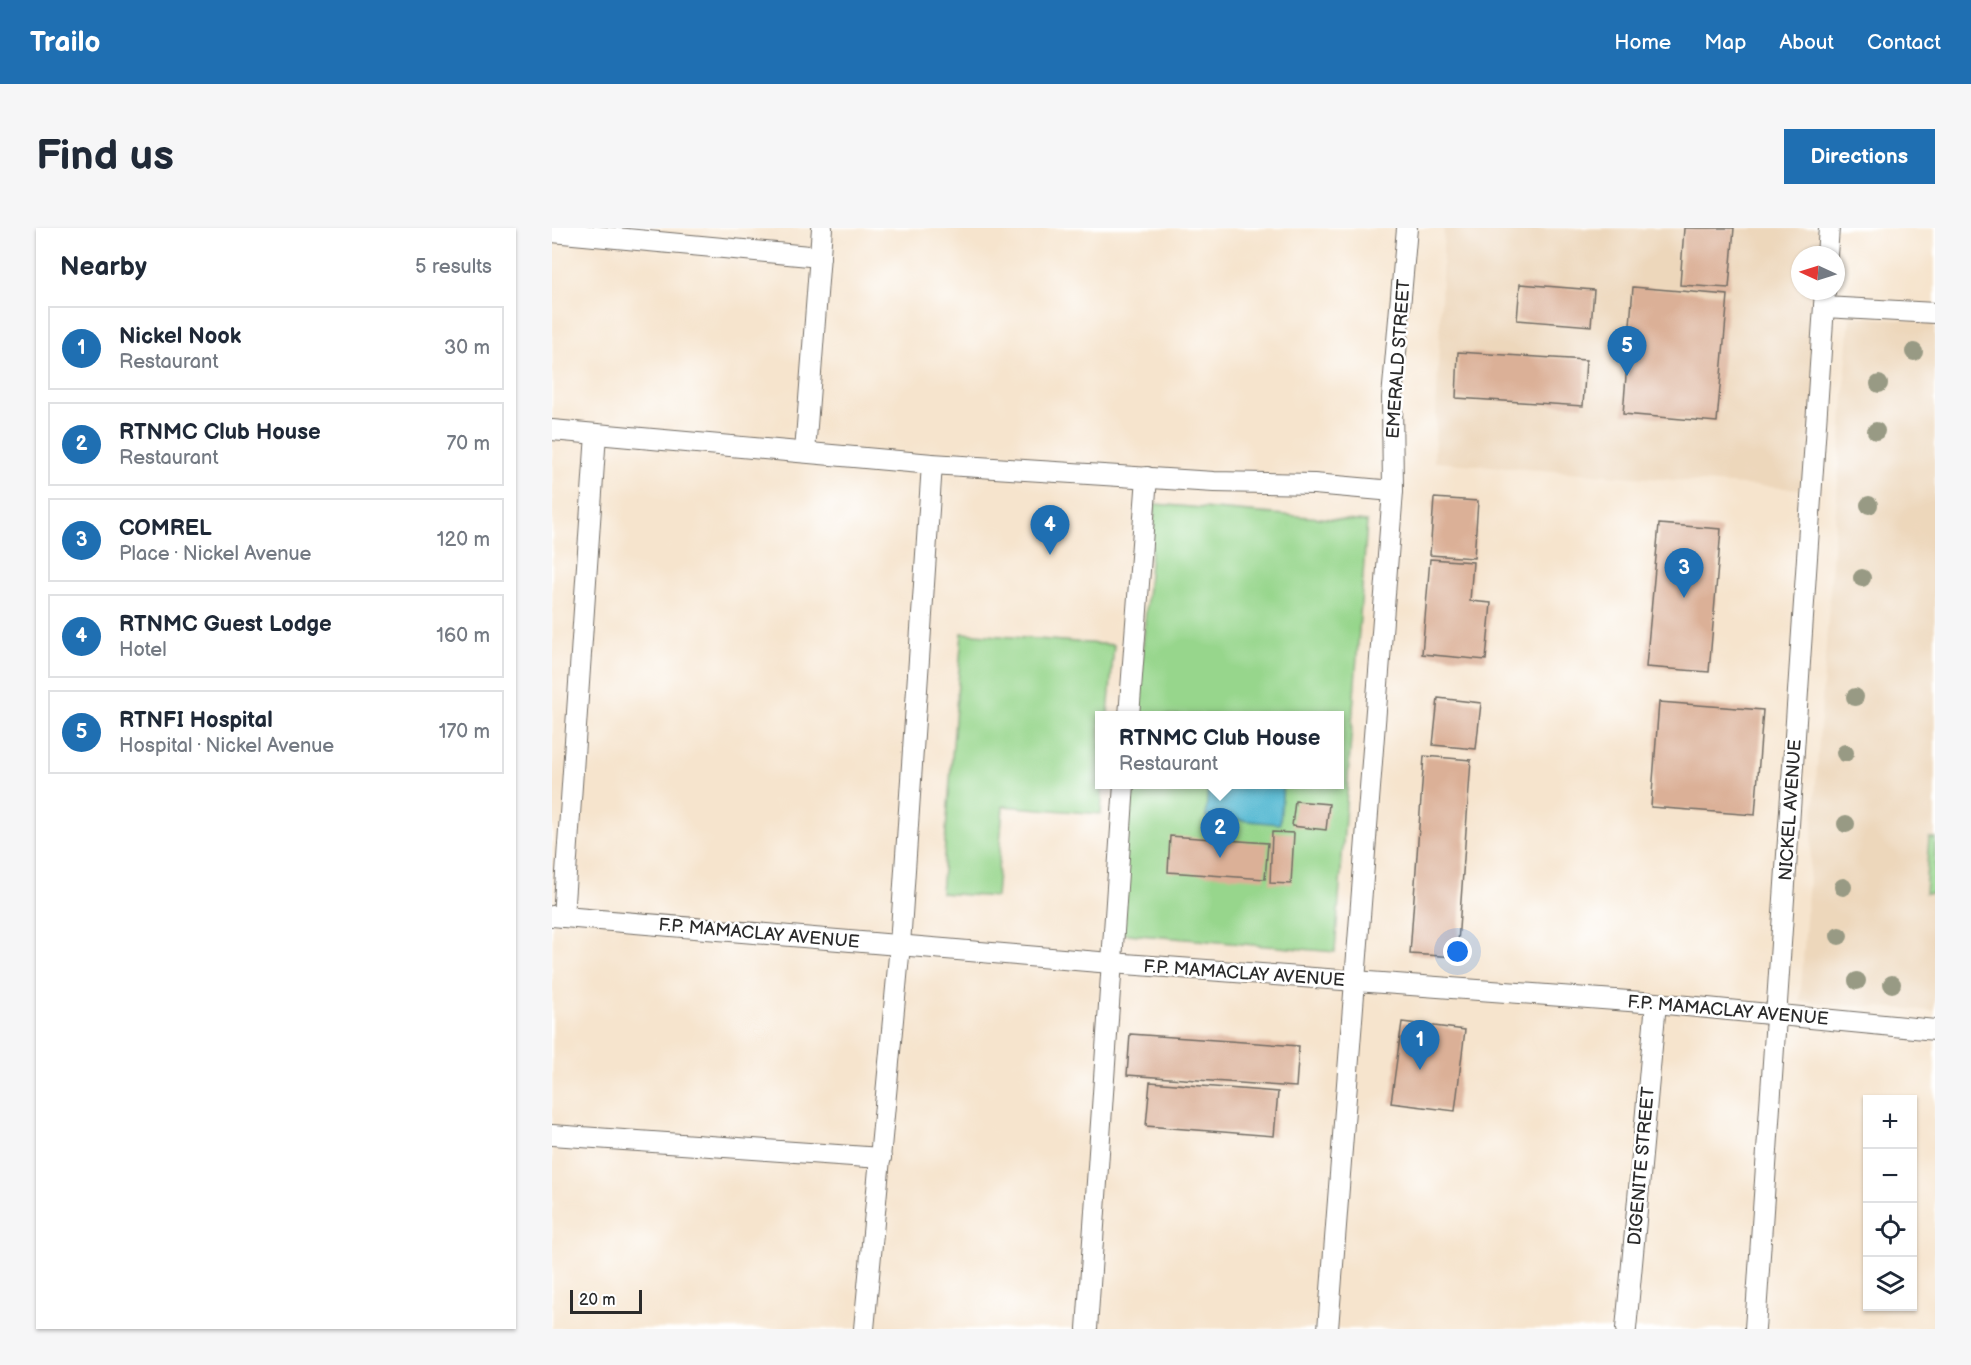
<!DOCTYPE html>
<meta charset="utf-8">
<style>
body{margin:0;font-family:"Balsamiq Sans",sans-serif;background:#f6f6f7;color:#1f2937}
.controls{position:absolute;right:18px;bottom:18px;display:grid;overflow:hidden;border-radius:0px;box-shadow:0 2px 4px #0004}
.controls button{width:54px;height:54px;display:grid;place-items:center;padding:0;border:0;border-bottom:2px solid #e0e1e3;background:#fff;color:#1f2937;font:30px sans-serif}
.compass{position:absolute;left:1239px;top:18px;width:54px;height:54px;border-radius:50%;background:#fff;box-shadow:0 2px 4px #0004;rotate:274deg}
.scale{position:absolute;left:18px;bottom:15px;width:72px;box-sizing:border-box;padding-left:6px;border:3px solid #2b2b2b;border-top:0;font-size:16px;line-height:21px;white-space:nowrap;color:#2b2b2b;-webkit-text-stroke:4px #fff;paint-order:stroke}
.you{position:absolute;left:906px;top:724px;width:21px;height:21px;margin:-15px;border:4px solid #fff;border-radius:50%;background:#1a73e8;box-shadow:0 0 0 9px #1a73e833}
.badge{display:grid;place-items:center;width:39px;height:39px;border-radius:50%;background:#1f6fb2;color:#fff;font-size:20px;font-weight:700}
.pin{position:absolute;translate:-50% -50px;filter:drop-shadow(0 2px 3px #0008)}
.pin::after{content:'';position:absolute;top:32px;width:21px;height:18px;background:inherit;clip-path:polygon(0 0,100% 0,50% 100%)}
.popup{position:absolute;left:543px;top:483px;width:249px;height:78px;box-sizing:border-box;display:grid;place-content:center;border-radius:0px;background:#fff;filter:drop-shadow(0 2px 4px #0005);font-size:20px;white-space:nowrap;color:#747a83}
.popup b{font-size:22px;color:#1f2937}
.popup::after{content:'';position:absolute;left:50%;top:100%;margin-left:-12px;border:12px solid transparent;border-top-color:#fff}
.list{margin:0;padding:0;list-style:none}
h2{display:flex;justify-content:space-between;align-items:center;height:78px;margin:0;padding:0 24px;font-size:26px}
h2 small{font-size:20px;font-weight:400;color:#747a83}
.list li{display:grid;grid-template-columns:39px 1fr auto;gap:18px;align-items:center;box-sizing:border-box;height:84px;margin:0 12px 12px;padding:0 12px;border:2px solid #e0e1e3;border-radius:0px}
.list b{display:block;font-size:22px;white-space:nowrap}
.list p{margin:0;font-size:20px;white-space:nowrap;color:#747a83}
.list em{font-size:20px;font-style:normal;color:#747a83}
.icon{flex:none;width:33px;height:33px;fill:none;stroke:currentColor;stroke-width:2;stroke-linecap:round;stroke-linejoin:round}
.map{position:relative;flex:none;width:1383px;height:1101px;overflow:hidden;border-radius:0px}
header{display:flex;align-items:center;gap:36px;box-sizing:border-box;height:84px;padding:0 30px;background:#1f6fb2;color:#fff}
header strong{font-size:28px}
nav{display:flex;gap:33px;margin-inline-start:auto;font-size:21px}
.intro{display:flex;align-items:center;justify-content:space-between;box-sizing:border-box;height:144px;padding:0 36px}
h1{margin:0;font-size:42px}
.button{padding:15px 27px;border-radius:0px;background:#1f6fb2;color:#fff;font-size:21px;font-weight:700}
main{display:flex;gap:36px;padding:0 36px}
aside{flex:1;background:#fff;border-radius:0px;box-shadow:0 2px 4px #0004}
.map>svg:first-child{display:block}
.built{fill:#edd7bb}
.green{fill:#97d68c;stroke:#61805c;stroke-width:1.5}
.water{fill:#52b8d1;stroke:#3e727e;stroke-width:1.5}
.building{fill:#dbb097}
.lines{fill:none;stroke-linecap:round;stroke-linejoin:round}
.minor-casing{stroke:#726c64;stroke-width:22}
.minor{stroke:#fff;stroke-width:20}
.tree{fill:#989a84}
.labels{text-anchor:middle;stroke-width:5;stroke-linejoin:round;paint-order:stroke}
.street-label{font-size:18px;fill:#2b2b2b;stroke:#fff}
</style>
<header>
<strong>Trailo</strong>
<nav><a>Home</a><a>Map</a><a>About</a><a>Contact</a></nav>
</header>
<div class="intro"><h1>Find us</h1><a class="button">Directions</a></div>
<main>
<aside>
<h2>Nearby<small>5 results</small></h2>
<ul class="list">
<li><span class="badge">1</span><div><b>Nickel Nook</b><p>Restaurant</p></div><em>30 m</em></li>
<li><span class="badge">2</span><div><b>RTNMC Club House</b><p>Restaurant</p></div><em>70 m</em></li>
<li><span class="badge">3</span><div><b>COMREL</b><p>Place · Nickel Avenue</p></div><em>120 m</em></li>
<li><span class="badge">4</span><div><b>RTNMC Guest Lodge</b><p>Hotel</p></div><em>160 m</em></li>
<li><span class="badge">5</span><div><b>RTNFI Hospital</b><p>Hospital · Nickel Avenue</p></div><em>170 m</em></li>
</ul>
</aside>
<div class="map">
<svg width="1383" height="1101" viewBox="0 0 1383 1101">
<rect width="100%" height="100%" fill="#fff"/>
<filter id="ink" filterUnits="userSpaceOnUse"><feTurbulence type="fractalNoise" baseFrequency=".0167" numOctaves="2"/><feDisplacementMap in="SourceGraphic" scale="12" xChannelSelector="R" yChannelSelector="G"/><feConvolveMatrix kernelMatrix="1 2 1 2 8 2 1 2 1" color-interpolation-filters="sRGB"/></filter>
<filter id="wash" filterUnits="userSpaceOnUse"><feTurbulence type="fractalNoise" baseFrequency=".008" numOctaves="4" result="noise"/><feDisplacementMap in="SourceGraphic" scale="24" xChannelSelector="R" yChannelSelector="G"/><feGaussianBlur stdDeviation="1.35" result="paint"/><feColorMatrix in="noise" values="0 0 0 0 0 0 0 0 0 0 0 0 0 0 0 0 0 1.4 0 .05"/><feComposite in="paint" operator="in"/></filter>
<g filter="url(#wash)">
<rect width="100%" height="100%" fill="#f6e4cd"/>
<g class="built">
<path d="M892 0H1273L1272 27H1248V63H1270L1260 262 882 234Z"/>
<path d="M1298 88 1383 95V783L1248 774Z"/>
</g>
<g class="green">
<path d="M603 276 815 294 783 724 565 705 578 557 788 556V488L585 487Z"/>
<path d="M410 405 562 417 556 487 548 488V556L551 557 549 586 451 578 444 669 389 665Z"/>
<path d="M1377 610H1383V665H1373Z"/>
</g>
<path class="water" d="M656 557H731L728 596 654 589Z"/>
<g id="blocks">
<g class="building">
<path d="M1132 0H1182L1177 60 1128 57Z"/>
<path d="M968 56 1042 62 1039 98 965 92Z"/>
<path d="M1081 59 1176 67 1165 194 1071 186Z"/>
<path d="M906 124 1034 132 1031 178 904 170Z"/>
<path d="M882 270 926 273 922 330 878 327Z"/>
<path d="M1107 296 1169 301 1157 444 1094 439Z"/>
<path d="M878 331 921 334 918 373 939 375 934 432 870 426Z"/>
<path d="M886 470 929 475 924 521 881 517Z"/>
<path d="M1107 474 1211 482 1203 587 1099 579Z"/>
<path d="M872 528 919 532 905 729 858 726Z"/>
<path d="M743 573 777 576 774 602 740 598Z"/>
<path d="M720 604 742 605 739 656 718 655Z"/>
<path d="M618 608 716 615 713 651 616 644Z"/>
<path d="M850 794 913 802 903 883 839 875Z"/>
<path d="M578 806 747 818 744 859 575 847Z"/>
<path d="M598 854 726 864 722 908 594 898Z"/>
</g>
</g>
</g>
<g filter="url(#ink)">
<use href="#blocks" fill-opacity="0" stroke="#726c64" stroke-width="1.5"/>
<g class="lines">
<g class="minor-casing">
<g id="minor">
<path d="M0 4 268 29"/>
<path d="M1275 27 1277 0"/>
<path d="M1272 79 1383 85"/>
<path d="M0 202 380 236 662 254 762 256 841 263"/>
<path d="M253 224 270 0"/>
<path d="M577 488 595 249"/>
<path d="M0 688 559 735 1104 775 1383 802"/>
<path d="M11 689 44 206"/>
<path d="M0 907 329 930"/>
<path d="M312 1101 348 717 380 236"/>
<path d="M535 1101 572 556"/>
<path d="M776 1101 841 263 840 170 855 0"/>
<path d="M1074 1101 1104 775"/>
<path d="M1203 1101 1273 63"/>
</g>
</g>
<use href="#minor" class="minor"/>
</g>
<g class="tree">
<circle cx="1362" cy="124" r="9"/>
<circle cx="1327" cy="156" r="9"/>
<circle cx="1324" cy="203" r="9"/>
<circle cx="1317" cy="277" r="9"/>
<circle cx="1310" cy="350" r="9"/>
<circle cx="1303" cy="469" r="9"/>
<circle cx="1293" cy="525" r="9"/>
<circle cx="1294" cy="596" r="9"/>
<circle cx="1291" cy="659" r="9"/>
<circle cx="1287" cy="708" r="9"/>
<circle cx="1305" cy="753" r="9"/>
<circle cx="1340" cy="756" r="9"/>
</g>
</g>
<g class="labels">
<g class="street-label">
<text transform="translate(846 131) rotate(-86)" y="6">EMERALD STREET</text>
<text transform="translate(1238 582) rotate(-86)" y="6">NICKEL AVENUE</text>
<text transform="translate(207 705) rotate(5)" y="6">F.P. MAMACLAY AVENUE</text>
<text transform="translate(692 745) rotate(4)" y="6">F.P. MAMACLAY AVENUE</text>
<text transform="translate(1176 782) rotate(5)" y="6">F.P. MAMACLAY AVENUE</text>
<text transform="translate(1089 938) rotate(-85)" y="6">DIGENITE STREET</text>
</g>
</g>
</svg>
<div class="controls">
<button>+</button>
<button>−</button>
<button><svg class="icon" aria-label="locate" viewBox="0 0 24 24"><circle cx="12" cy="12" r="6"/><path d="M12 2v4M12 18v4M2 12h4M18 12h4"/></svg></button>
<button><svg class="icon" aria-label="layers" viewBox="0 0 24 24"><path d="M12 4l9 5-9 5-9-5zM3 14l9 5 9-5"/></svg></button>
</div>
<svg class="compass" viewBox="-18 -18 36 36"><path d="M0-13l5 13h-10z" fill="#e53935"/><path d="M0 13l5-13h-10z" fill="#747a83"/></svg>
<div class="scale">20 m</div>
<div class="you"></div>
<div class="pin badge" style="left:868px;top:842px">1</div>
<div class="pin badge" style="left:668px;top:630px">2</div>
<div class="popup"><b>RTNMC Club House</b>Restaurant</div>
<div class="pin badge" style="left:1132px;top:370px">3</div>
<div class="pin badge" style="left:498px;top:327px">4</div>
<div class="pin badge" style="left:1075px;top:148px">5</div>
</div>
</main>
